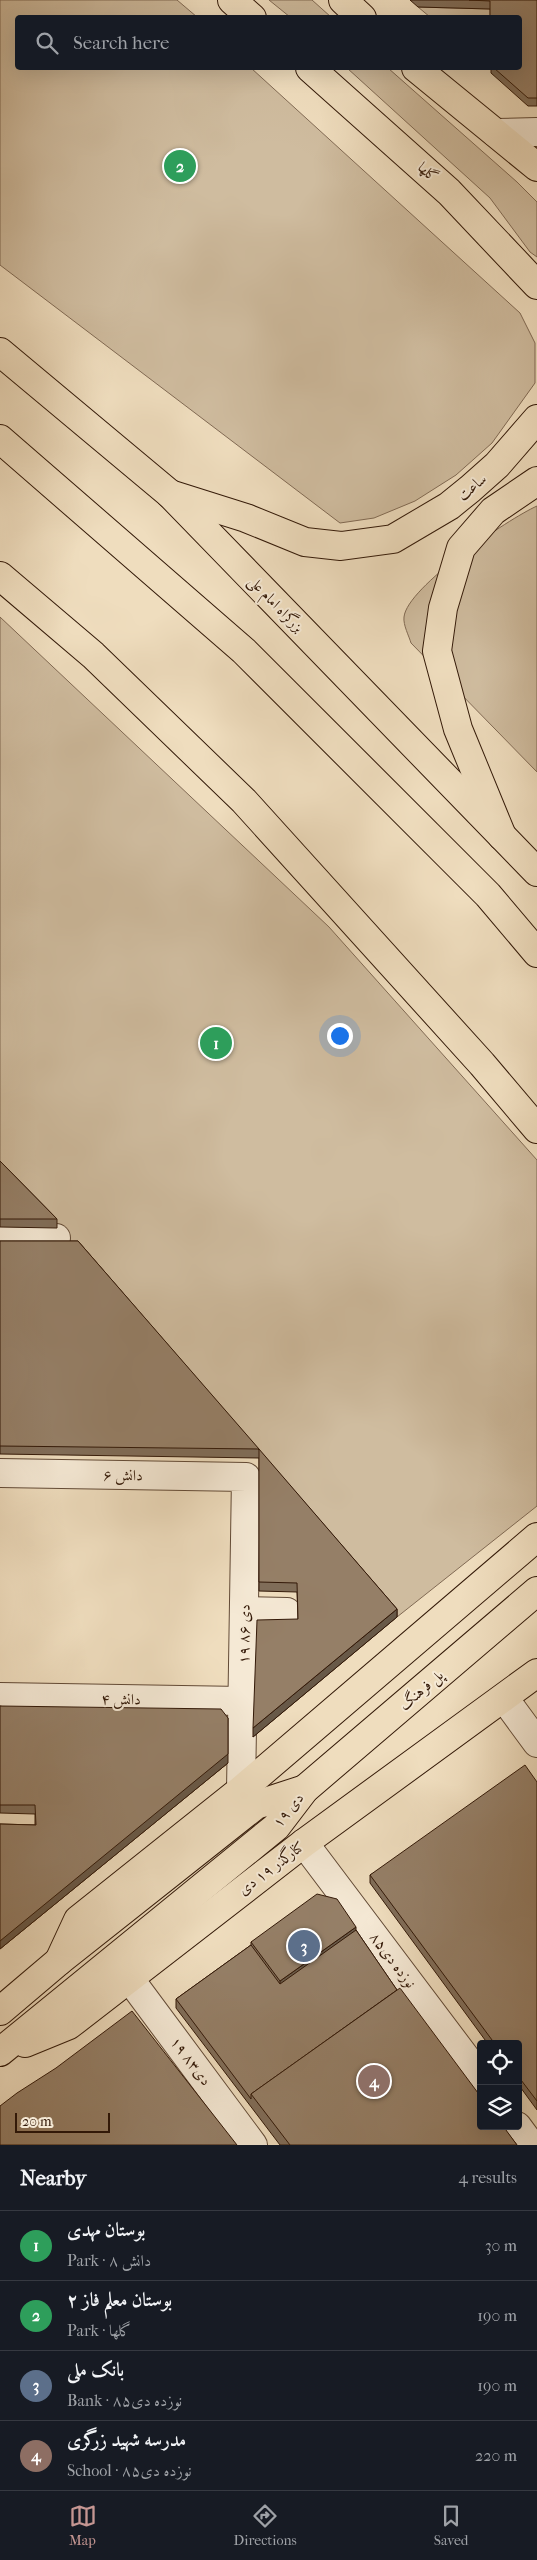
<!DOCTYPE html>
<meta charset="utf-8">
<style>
body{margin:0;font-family:"IM FELL French Canon",Amiri,serif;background:#242831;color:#f1f3f6}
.controls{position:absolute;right:15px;bottom:15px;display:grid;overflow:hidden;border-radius:5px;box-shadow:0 5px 20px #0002}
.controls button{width:45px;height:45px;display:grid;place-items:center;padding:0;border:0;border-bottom:1px solid #363941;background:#171b24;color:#f1f3f6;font:25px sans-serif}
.scale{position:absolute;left:15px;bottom:12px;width:95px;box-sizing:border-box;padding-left:5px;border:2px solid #331908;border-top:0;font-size:14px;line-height:18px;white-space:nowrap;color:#331908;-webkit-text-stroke:4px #f5e9d5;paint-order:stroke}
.you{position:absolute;left:339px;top:1035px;width:18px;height:18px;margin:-12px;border:4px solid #fff;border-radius:50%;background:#1a73e8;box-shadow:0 0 0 8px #1a73e833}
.badge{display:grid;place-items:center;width:32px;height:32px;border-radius:50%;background:#c59692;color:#fff;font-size:16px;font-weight:700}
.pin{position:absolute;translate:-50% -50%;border:2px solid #fff;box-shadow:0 1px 5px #0006}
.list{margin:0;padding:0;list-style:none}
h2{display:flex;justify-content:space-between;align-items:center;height:65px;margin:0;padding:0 20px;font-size:21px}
h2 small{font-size:16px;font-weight:400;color:#9ea1a6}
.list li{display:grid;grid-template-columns:32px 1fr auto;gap:15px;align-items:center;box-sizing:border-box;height:70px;padding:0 20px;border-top:1px solid #363941}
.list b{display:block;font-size:19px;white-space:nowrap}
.list p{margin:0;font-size:16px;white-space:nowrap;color:#9ea1a6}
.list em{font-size:16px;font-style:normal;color:#9ea1a6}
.icon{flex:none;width:28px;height:28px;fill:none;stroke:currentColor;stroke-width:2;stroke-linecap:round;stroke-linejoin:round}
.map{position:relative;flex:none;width:537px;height:2145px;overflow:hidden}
.search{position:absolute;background:#171b24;box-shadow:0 5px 20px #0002;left:15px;right:15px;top:15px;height:55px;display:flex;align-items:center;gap:12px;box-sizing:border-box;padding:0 18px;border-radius:5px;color:#9ea1a6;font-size:19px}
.sheet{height:345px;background:#171b24}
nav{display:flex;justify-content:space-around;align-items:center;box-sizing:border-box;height:70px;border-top:1px solid #363941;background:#171b24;font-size:14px;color:#9ea1a6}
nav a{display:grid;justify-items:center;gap:2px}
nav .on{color:#c59692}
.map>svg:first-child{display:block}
.green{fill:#cfbc9f;stroke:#816a54}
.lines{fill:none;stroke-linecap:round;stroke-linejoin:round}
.minor-casing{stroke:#624a36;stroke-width:30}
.major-casing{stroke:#331908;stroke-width:30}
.highway-casing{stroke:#331908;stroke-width:30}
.minor{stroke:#f5e9d5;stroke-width:28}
.major{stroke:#efddbe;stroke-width:28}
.highway{stroke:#efddbe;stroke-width:28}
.wall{fill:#806d59;stroke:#331908}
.shaded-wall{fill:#685948;stroke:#331908}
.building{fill:#957f67;stroke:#331908}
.labels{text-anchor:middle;stroke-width:4;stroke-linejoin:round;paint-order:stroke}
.street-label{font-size:15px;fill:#331908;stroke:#f5e9d5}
</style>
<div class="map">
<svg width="537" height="2145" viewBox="0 0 537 2145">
<rect width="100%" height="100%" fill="#efddbe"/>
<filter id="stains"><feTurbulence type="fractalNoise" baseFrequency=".004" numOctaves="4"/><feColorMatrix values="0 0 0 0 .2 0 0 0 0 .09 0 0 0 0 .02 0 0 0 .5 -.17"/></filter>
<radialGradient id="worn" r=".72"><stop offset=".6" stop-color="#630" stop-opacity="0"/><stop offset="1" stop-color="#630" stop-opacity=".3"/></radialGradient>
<g class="green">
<path d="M0 0H177L197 17 18 18V68H251L520 313 535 343V383L492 443 456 475 415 501 374 518 340 523 0 265Z"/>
<path d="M269 0H312L331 17H290Z"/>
<path d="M418 7 490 9V17H430Z"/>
<path d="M347 68H388L517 182 537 202V257L530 252 490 198Z"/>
<path d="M537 506V772L411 643C409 636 403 625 404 617 407 587 508 519 537 506Z"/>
<path d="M0 617 329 927 537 1160V1506L397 1617 78 1249 0 1170Z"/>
</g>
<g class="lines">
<g class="minor-casing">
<g id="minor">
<path d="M496 133 537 132"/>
<path d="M0 1238H56"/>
<path d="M0 1473 246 1477 241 1790"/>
<path d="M244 1611 287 1612"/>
<path d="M0 1697 242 1701"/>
<path d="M504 1698 537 1743"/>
<path d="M304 1843 481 2078"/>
<path d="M129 1978 253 2145"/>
<path d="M517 2126 531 2145"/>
</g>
</g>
<g class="major-casing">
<g id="major">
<path d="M232 0 252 18"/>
<path d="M343 0 362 18"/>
<path d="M310 68 449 192 537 285"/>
<path d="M416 68 537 167"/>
<path d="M170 494 246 518 305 542 341 546 393 539 449 506 470 489 497 465 537 419"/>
<path d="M0 576 93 655 244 801 482 1064 537 1129"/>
<path d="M502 836 458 729 437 651 443 608 461 548 493 511 537 481"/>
<path d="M59 1961 78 1920 241 1790 537 1537"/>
<path d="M0 2011 59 1961 256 1805 305 1789"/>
<path d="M25 2043 69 2025 304 1843 537 1673"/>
<path d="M0 2052 276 1827 305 1789 537 1591"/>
</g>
</g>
<g class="highway-casing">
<g id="highway">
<path d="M0 352 170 494 537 872"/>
<path d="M0 439 244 651 488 895 537 953"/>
</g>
</g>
<use href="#minor" class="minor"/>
<use href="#major" class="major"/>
<use href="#highway" class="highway"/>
</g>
<g class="wall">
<path d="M410 0H537V106H528L491 73V68H520L490 9 418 7Z"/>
<path d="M0 1161 57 1219V1228L0 1227Z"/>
<path d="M0 1241H78L397 1609V1617L253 1737 298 1619 297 1592 259 1591V1458L0 1454Z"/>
<path d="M0 1706 228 1763 0 1949V1824L35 1825V1814L0 1813Z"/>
<path d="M537 1782V2110L518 2084V2044H488L370 1883V1875Z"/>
<path d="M356 1930 397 1990 517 2145H280L176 2008V1999L251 1945V1942Z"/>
</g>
<g class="shaded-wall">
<path d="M397 1609V1617L253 1737V1728Z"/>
<path d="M228 1718V1763L0 1949V1941Z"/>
<path d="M356 1927V1938L280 1992V1981Z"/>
</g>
<g class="building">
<path d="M469 0H537V98H528L494 68H520V18H490V1Z"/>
<path d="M0 1161 57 1219H0Z"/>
<path d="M0 1241H78L259 1449 0 1446Z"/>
<path d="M259 1449 397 1609 253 1728 257 1620 298 1619 297 1583 259 1582Z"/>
<path d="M0 1706 221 1709 228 1718V1754L0 1941V1824L36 1825 35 1805H0Z"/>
<path d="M525 1765 537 1782V2101L518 2076V2044H495L370 1875Z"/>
<path d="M317 1894 337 1899 356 1927 280 1981 251 1942Z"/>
<path d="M356 1930 397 1990 251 2094V2099L176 1999 251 1945 280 1984Z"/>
<path d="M400 1988 481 2097V2126H503L517 2145H290L251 2094Z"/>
<path d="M132 2011 237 2145H0V2106L17 2093 56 2068Z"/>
</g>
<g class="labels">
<g class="street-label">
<text transform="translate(428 172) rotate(42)" y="5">گلها</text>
<text transform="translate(472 487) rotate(-40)" y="5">ساعت</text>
<text transform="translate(276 604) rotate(46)" y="5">بزرگراه امام علی</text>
<text transform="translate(123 1475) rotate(1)" y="5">۶ دانش</text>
<text transform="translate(244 1634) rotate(-89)" y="5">۱۹ دی ۸۶</text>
<text transform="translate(421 1690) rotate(-41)" y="5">پل فرهنگ</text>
<text transform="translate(121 1699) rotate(1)" y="5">دانش ۴</text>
<text transform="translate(288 1810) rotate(-51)" y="5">۱۹ دی</text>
<text transform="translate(271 1868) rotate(-37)" y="5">کنارگذر ۱۹ دی</text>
<text transform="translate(393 1960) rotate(53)" y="5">نوزده دی۸۵</text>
<text transform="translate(191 2061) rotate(53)" y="5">۱۹ دی۸۳</text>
</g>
</g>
<rect width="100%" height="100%" filter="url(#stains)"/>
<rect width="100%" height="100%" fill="url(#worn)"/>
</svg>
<div class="controls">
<button><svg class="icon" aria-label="locate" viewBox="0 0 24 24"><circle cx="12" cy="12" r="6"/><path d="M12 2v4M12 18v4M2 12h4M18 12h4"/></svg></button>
<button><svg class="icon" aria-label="layers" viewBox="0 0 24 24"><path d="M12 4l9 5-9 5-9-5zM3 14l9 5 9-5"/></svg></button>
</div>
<div class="scale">20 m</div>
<div class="you"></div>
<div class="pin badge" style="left:216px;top:1043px;background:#2e9e5b">1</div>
<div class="pin badge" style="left:180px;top:166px;background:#2e9e5b">2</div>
<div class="pin badge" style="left:304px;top:1946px;background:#5c6f8a">3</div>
<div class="pin badge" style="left:374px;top:2081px;background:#8d6e63">4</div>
<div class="search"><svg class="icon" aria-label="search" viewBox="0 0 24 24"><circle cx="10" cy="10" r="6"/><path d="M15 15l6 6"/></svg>Search here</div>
</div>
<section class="sheet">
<h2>Nearby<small>4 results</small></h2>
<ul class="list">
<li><span class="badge" style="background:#2e9e5b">1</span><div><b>بوستان مهدی</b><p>Park · دانش ۸</p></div><em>30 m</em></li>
<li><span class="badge" style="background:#2e9e5b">2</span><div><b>بوستان معلم فاز ۲</b><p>Park · گلها</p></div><em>190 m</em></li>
<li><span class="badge" style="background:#5c6f8a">3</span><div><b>بانک ملی</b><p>Bank · نوزده دی۸۵</p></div><em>190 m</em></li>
<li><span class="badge" style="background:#8d6e63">4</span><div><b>مدرسه شهید زرگری</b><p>School · نوزده دی۸۵</p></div><em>220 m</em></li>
</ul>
</section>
<nav>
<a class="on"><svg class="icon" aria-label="map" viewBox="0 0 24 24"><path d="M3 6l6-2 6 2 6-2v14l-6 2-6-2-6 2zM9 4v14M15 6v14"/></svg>Map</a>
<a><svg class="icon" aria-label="directions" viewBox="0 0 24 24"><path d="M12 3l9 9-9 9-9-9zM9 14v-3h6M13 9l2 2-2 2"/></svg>Directions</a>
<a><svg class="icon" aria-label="saved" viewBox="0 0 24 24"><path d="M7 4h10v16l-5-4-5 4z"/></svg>Saved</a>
</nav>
